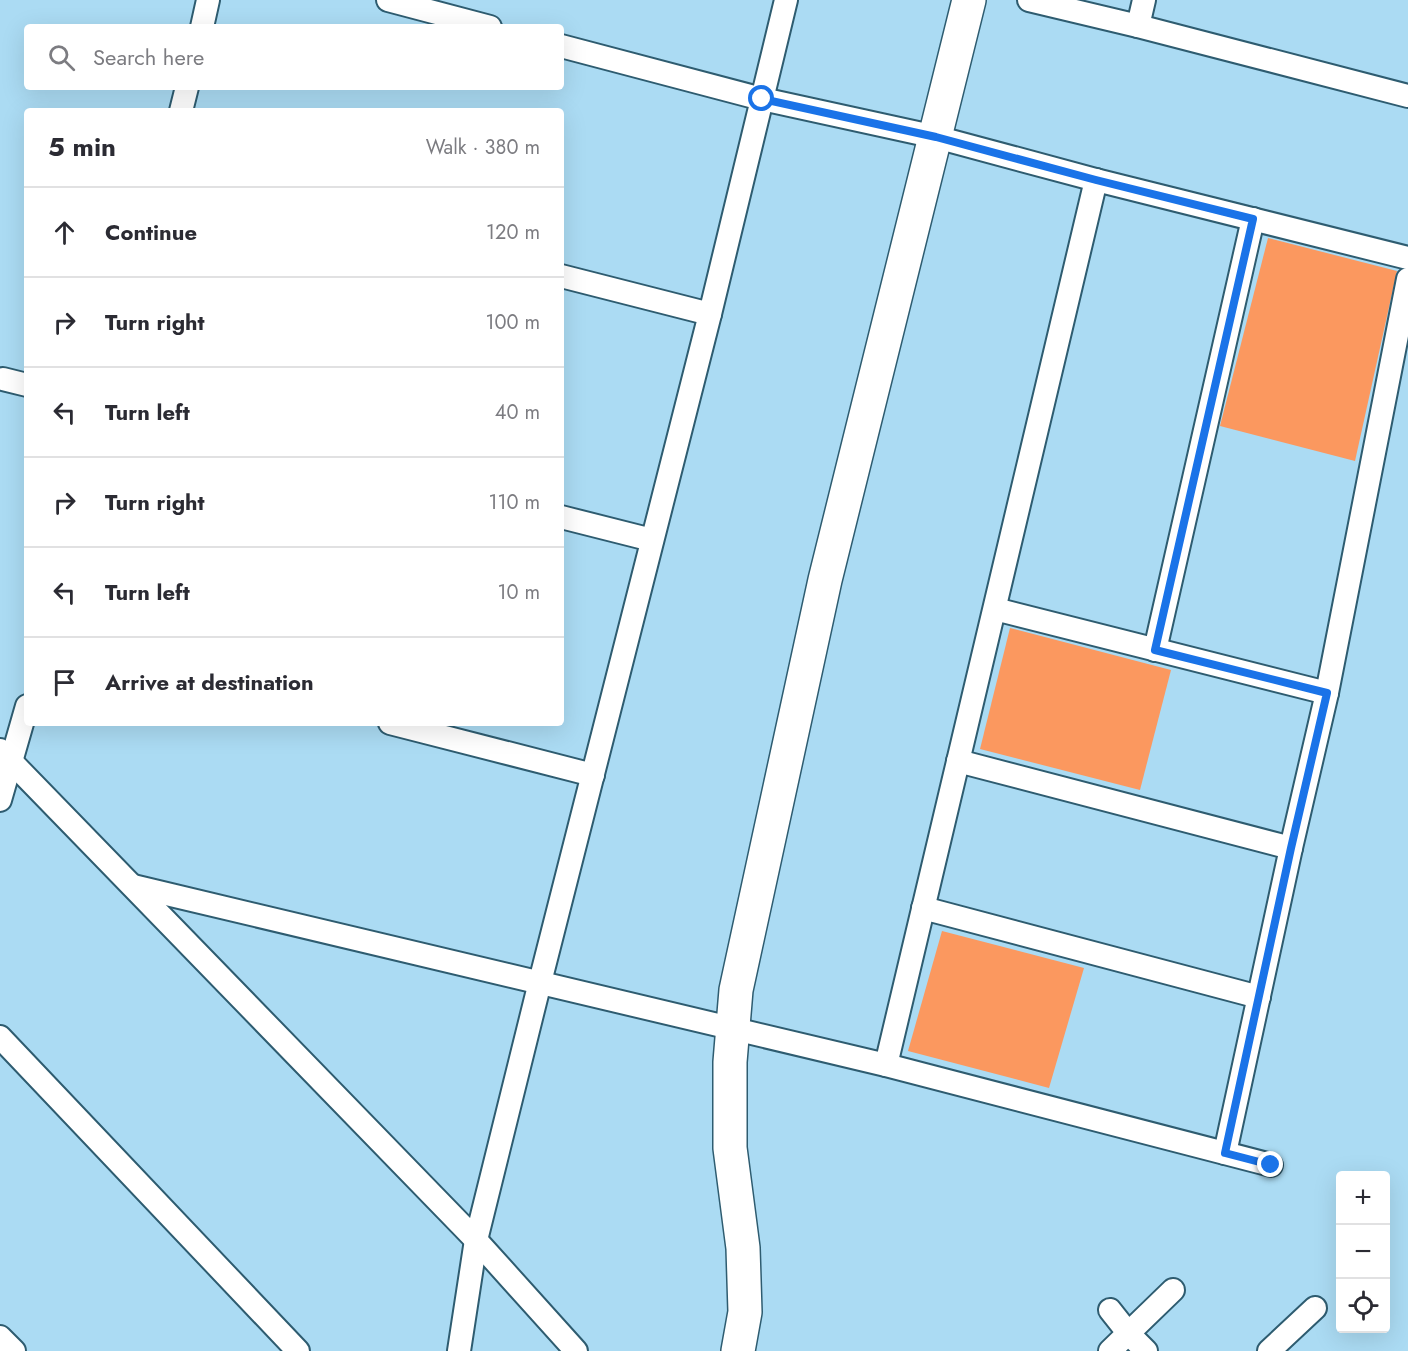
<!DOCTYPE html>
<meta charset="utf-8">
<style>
body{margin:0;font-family:Jost,sans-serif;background:#f7f7f7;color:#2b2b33}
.controls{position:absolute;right:18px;bottom:18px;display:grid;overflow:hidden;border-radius:6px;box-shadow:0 6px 24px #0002}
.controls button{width:54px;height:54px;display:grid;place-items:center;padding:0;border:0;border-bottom:2px solid #e1e1e2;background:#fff;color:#2b2b33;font:30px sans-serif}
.stop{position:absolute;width:18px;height:18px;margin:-14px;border:4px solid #1a73e8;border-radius:50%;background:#fff}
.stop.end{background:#1a73e8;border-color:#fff;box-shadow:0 2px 6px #0008}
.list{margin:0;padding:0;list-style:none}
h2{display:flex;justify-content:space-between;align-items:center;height:78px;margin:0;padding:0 24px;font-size:26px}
h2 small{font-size:20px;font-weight:400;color:#7c7c81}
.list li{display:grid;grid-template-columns:39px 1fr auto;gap:18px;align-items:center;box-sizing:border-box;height:90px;padding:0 24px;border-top:2px solid #e1e1e2}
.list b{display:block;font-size:22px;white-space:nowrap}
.list em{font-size:20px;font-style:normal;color:#7c7c81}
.icon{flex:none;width:33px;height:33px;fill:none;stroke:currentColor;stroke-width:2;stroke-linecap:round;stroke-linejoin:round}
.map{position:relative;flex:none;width:1408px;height:1351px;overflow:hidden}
.search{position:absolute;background:#fff;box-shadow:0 6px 24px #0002;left:24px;top:24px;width:540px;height:66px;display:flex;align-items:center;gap:15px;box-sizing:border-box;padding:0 21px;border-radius:6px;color:#7c7c81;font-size:22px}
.panel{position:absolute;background:#fff;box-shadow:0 6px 24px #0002;left:24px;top:108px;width:540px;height:618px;border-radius:6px}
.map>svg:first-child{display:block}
.green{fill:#fb985f}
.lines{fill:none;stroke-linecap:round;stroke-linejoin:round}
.minor-casing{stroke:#2e5c70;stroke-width:26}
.secondary-casing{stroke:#2e5c70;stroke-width:36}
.minor{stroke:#fff;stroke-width:22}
.secondary{stroke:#fff;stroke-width:33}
.route{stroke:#1a73e8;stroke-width:8}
</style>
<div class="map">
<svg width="1408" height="1351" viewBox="0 0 1408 1351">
<rect width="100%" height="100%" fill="#abdbf3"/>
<g class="green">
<path d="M1268 238 1397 271 1355 461 1220 426Z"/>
<path d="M1010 628 1171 670 1140 790 980 749Z"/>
<path d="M942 931 1084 968 1049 1088 908 1051Z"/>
</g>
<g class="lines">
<g class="minor-casing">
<g id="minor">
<path d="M388 0 490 27"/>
<path d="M1029 0 1138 26 1408 96"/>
<path d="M1138 26 1144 0"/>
<path d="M202 27 208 0"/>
<path d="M561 46 762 99 936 137 1096 180 1408 258"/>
<path d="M181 111 187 87"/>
<path d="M561 276 710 314"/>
<path d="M3 379 27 385"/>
<path d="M561 517 652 540"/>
<path d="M995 609 1327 693"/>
<path d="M1155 650 1253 219"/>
<path d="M390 723 593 775"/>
<path d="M0 750 476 1240 576 1351"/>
<path d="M958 761 1291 848"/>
<path d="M0 800 27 706"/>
<path d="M133 886 886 1065 1271 1165"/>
<path d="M923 908 1259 997"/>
<path d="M0 1037 298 1351"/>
<path d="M886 1065 1096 180"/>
<path d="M1225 1153 1291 848 1327 693 1408 279"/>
<path d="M1110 1310 1129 1334 1146 1351"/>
<path d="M0 1337 14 1351"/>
<path d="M459 1351 476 1240 540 982 710 314 786 0"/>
<path d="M1110 1351 1173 1290"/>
<path d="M1269 1351 1315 1308"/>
</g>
</g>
<g class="secondary-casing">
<path id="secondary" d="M738 1351 745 1312 743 1248 730 1148V1062L736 990 825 580 969 0"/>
</g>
<use href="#minor" class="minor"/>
<use href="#secondary" class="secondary"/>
</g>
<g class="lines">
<path class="route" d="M762 99 936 137 1096 180 1253 219 1155 650 1327 693 1291 848 1225 1153 1271 1165"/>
</g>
</svg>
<div class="controls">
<button>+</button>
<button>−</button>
<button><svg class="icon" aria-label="locate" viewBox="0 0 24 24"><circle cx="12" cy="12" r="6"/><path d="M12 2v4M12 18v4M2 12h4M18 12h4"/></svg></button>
</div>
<div class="stop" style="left:762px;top:99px"></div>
<div class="stop end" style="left:1271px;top:1165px"></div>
<div class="search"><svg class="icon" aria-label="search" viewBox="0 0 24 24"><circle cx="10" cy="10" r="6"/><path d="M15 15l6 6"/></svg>Search here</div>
<section class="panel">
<h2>5 min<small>Walk · 380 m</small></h2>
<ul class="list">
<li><svg class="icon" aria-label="ahead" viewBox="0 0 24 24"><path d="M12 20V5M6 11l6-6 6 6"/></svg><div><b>Continue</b></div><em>120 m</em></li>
<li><svg class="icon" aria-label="right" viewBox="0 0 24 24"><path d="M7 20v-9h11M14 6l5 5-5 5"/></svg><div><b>Turn right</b></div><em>100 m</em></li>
<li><svg class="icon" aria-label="left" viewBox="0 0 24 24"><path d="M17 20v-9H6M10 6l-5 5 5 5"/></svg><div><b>Turn left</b></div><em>40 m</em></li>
<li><svg class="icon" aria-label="right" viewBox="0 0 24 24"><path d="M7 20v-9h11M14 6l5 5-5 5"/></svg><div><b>Turn right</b></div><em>110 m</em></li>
<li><svg class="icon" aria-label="left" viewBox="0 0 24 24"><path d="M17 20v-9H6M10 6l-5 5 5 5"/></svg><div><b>Turn left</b></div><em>10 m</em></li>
<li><svg class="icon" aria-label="arrive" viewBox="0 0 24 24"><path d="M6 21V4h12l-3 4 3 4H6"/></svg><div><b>Arrive at destination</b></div></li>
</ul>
</section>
</div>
